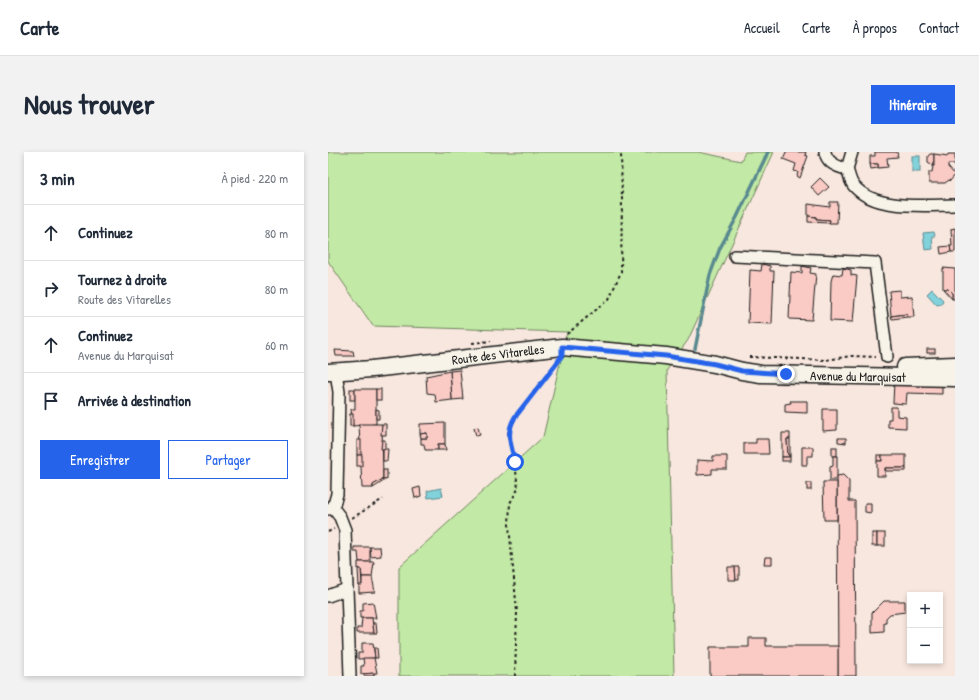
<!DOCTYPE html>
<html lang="fr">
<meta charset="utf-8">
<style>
body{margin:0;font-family:"Patrick Hand",sans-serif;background:#f2f2f3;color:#1f2937}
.controls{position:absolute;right:12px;bottom:12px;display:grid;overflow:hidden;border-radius:0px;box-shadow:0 2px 6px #0003}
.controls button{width:36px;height:36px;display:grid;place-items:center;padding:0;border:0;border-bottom:1px solid #e0e1e3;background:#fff;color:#1f2937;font:20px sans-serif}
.stop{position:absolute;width:12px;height:12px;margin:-9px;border:3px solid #2563eb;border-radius:50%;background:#fff}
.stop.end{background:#2563eb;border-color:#fff;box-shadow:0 1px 4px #0008}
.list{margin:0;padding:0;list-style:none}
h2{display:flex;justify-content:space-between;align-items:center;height:52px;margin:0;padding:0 16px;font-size:17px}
h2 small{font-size:13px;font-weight:400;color:#747a83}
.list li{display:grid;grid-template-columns:26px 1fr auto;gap:12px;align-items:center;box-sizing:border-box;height:56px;padding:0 16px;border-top:1px solid #e0e1e3}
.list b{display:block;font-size:15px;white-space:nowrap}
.list p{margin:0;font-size:13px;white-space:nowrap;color:#747a83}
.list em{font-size:13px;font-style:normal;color:#747a83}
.actions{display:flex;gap:8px;padding:12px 16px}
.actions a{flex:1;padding:9px 0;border:1px solid #2563eb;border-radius:0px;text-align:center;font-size:14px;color:#2563eb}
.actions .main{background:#2563eb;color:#fff}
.icon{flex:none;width:22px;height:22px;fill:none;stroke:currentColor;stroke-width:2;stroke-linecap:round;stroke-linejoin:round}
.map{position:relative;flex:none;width:627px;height:524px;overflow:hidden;border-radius:0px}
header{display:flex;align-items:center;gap:24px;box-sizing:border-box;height:56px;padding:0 20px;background:#fff;border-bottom:1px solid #e0e1e3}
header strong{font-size:19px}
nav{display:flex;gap:22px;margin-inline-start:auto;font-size:14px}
.intro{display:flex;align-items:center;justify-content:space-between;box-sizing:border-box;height:96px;padding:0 24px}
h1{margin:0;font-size:28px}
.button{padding:10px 18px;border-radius:0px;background:#2563eb;color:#fff;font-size:14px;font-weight:700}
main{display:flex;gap:24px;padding:0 24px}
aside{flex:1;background:#fff;border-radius:0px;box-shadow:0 2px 6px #0003}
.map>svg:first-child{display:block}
.green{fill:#c2e9a5;stroke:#6f8260}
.water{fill:#82d2db;stroke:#59898f}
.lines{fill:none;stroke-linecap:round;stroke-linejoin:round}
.stream{stroke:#59898f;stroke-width:3.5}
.building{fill:#facac5;stroke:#1c1c1c}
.minor-casing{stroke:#1c1c1c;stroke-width:14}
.secondary-casing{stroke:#1c1c1c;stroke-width:19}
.path{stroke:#1c1c1c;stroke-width:2;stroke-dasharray:3 3;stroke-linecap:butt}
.minor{stroke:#f7f3e8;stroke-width:11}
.secondary{stroke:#f7f3e8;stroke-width:16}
.route{stroke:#2563eb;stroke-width:5}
.labels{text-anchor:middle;stroke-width:3;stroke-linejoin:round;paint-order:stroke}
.street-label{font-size:13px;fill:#1c1c1c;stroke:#f7f3e8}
</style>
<header>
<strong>Carte</strong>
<nav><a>Accueil</a><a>Carte</a><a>À propos</a><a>Contact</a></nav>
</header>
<div class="intro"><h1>Nous trouver</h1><a class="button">Itinéraire</a></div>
<main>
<aside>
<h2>3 min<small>À pied · 220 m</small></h2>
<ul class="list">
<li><svg class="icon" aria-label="ahead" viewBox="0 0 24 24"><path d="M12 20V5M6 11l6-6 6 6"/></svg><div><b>Continuez</b></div><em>80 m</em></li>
<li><svg class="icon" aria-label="right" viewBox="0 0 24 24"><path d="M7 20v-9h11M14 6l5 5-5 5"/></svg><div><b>Tournez à droite</b><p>Route des Vitarelles</p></div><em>80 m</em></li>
<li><svg class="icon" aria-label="ahead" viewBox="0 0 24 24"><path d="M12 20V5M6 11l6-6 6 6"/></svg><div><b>Continuez</b><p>Avenue du Marquisat</p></div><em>60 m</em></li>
<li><svg class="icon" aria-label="arrive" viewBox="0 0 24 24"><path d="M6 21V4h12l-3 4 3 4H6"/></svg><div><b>Arrivée à destination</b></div></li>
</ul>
<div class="actions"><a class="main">Enregistrer</a><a>Partager</a></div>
</aside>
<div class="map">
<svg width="627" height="524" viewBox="0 0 627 524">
<rect width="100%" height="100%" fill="#f8e7de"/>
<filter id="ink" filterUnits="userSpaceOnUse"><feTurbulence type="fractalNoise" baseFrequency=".025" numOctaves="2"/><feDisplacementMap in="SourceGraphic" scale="8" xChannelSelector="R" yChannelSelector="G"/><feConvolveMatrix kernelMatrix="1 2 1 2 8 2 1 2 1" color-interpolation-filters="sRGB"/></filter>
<g filter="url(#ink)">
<path class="green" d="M0 0H370L413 9 417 0H446L360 188 339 218 346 524H71V415L215 285 239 180 45 174 0 109Z"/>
<g class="water">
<rect x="584" y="4" width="8" height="16"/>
<path d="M606 80 607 84H604L605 97 597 98 595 81Z"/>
<path d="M604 137 615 148 613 152 609 153 599 142Z"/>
<path d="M113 336 115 344 100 346 99 339Z"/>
</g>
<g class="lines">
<path class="stream" d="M367 197 382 123 392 96 409 65 440 0"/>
</g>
<g class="building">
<path d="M458 0H478L477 3 480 4 472 26 469 24 470 20 466 19 468 12 455 7Z"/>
<path d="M547 0H569L570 5 559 6 560 15 550 16V12H542V4H547Z"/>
<path d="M602 2H606V14L600 10V4Z"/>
<path d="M606 2 620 4V2H627V12H620V15L627 23 622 29 621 28 617 31H601V20H604L605 14H606Z"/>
<path d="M542 12H550V16L543 17Z"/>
<path d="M492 26 501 35 491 44 483 35Z"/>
<path d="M502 50H510L509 71H501L502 68 488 67V65L480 64V52L502 55Z"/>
<path d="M480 64 488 65V67L502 68 501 71 480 70Z"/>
<path d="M627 76V100H623L622 94H624L623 77Z"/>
<path d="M622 94 623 100 613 102 612 95Z"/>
<path d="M434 112 442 114V119H446L444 172 420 171 422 118 433 119Z"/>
<path d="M474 114 483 116 482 121 488 122 484 168 461 167 463 120 474 121Z"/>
<path d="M515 116 523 118V123L529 124 525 170 502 169 503 129 505 122 514 123Z"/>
<path d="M615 116 627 117V147H624V141L620 137H615Z"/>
<path d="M615 137H620L624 141V147Z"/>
<path d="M572 138V145L584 144 586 165H579V162L563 164 561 139Z"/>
<path d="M579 162V165L564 167 563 164Z"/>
<rect x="599" y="197" width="8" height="4"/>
<path d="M7 198 25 199 26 204H8Z"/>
<path d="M132 218 135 247 124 248 122 219Z"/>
<path d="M122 219 124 248 108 250 107 242 99 241 98 224Z"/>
<path d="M566 230 614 234V242L579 241 578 252 565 251Z"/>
<rect x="22" y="237" width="5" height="11"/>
<path d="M27 237H48V272L25 274 23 257H27Z"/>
<rect x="48" y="237" width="5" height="11"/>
<path d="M462 249H479V261L457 260V252L463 251Z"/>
<path d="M563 255H569V264L578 265V276L560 275V267H563Z"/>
<path d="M48 257 51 258V267H48Z"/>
<path d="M495 257H509V278L495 279Z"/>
<rect x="22" y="262" width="3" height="12"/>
<path d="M117 271V292H110V298H97L96 292H93V286H99V281L92 282V272Z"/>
<path d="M31 272H54L55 327 45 333V336H34Z"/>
<path d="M54 272H58V283H53Z"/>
<path d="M150 275 152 283 148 284 146 276Z"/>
<path d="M99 281V286H93L92 282Z"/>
<path d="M454 281H462V287H459L460 303H462V305H454Z"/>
<path d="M510 286H518V291L510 290Z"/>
<path d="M428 287H440L441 302H416V291H428Z"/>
<path d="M459 287H462V303H460Z"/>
<rect x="29" y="288" width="4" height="15"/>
<path d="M54 288H57V297H53Z"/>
<path d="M110 292H117L118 298H110Z"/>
<path d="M474 295H485V304H479V313H474Z"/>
<rect x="504" y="295" width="5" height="9"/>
<path d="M55 297H60L59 309H55Z"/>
<rect x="29" y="303" width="5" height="11"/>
<rect x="549" y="303" width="5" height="6"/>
<path d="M554 303H578V316H557V324H549V309H554Z"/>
<path d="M385 304H399V317H384V322L369 323V308L385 309Z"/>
<path d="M505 304H509V328H502V315L505 314Z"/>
<rect x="454" y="305" width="8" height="4"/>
<path d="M557 316H578V319H558Z"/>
<rect x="55" y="318" width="4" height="9"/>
<path d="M515 323 521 329V349H527L528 524H510L509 324Z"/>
<path d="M55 327H59L45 336V333Z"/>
<path d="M495 330H509V368H496Z"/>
<rect x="479" y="331" width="4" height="7"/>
<path d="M92 335 93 344 87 346 85 337Z"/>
<path d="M537 351H543V361L537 360Z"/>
<rect x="544" y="381" width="5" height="13"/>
<rect x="549" y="381" width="8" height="13"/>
<path d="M26 395H42V410H31L30 400H26Z"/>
<path d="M42 395H52L53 404 43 405Z"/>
<path d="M437 405H444V412H436Z"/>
<path d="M30 410H46L44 425H34L33 417H30Z"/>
<path d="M400 415H407L408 428H400Z"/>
<path d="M407 415H411V428H408Z"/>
<path d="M30 417H33L34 433 31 434Z"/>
<path d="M34 425H44L47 440 31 441V433H34Z"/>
<path d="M556 449H577V460L562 462 558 466V471H556V480L544 481V461Z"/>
<path d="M45 450 48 466H32V459H35V451Z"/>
<path d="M34 466H44L46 481H29V476H33Z"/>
<path d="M45 471H48L49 481H46Z"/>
<path d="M421 486H438V494H510V524H382V495H421Z"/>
<path d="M34 491H45L47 506 30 507V501H34Z"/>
<path d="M46 496H49L50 506H47Z"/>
<path d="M35 506H46L49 521 33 522V514H36Z"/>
<path d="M46 521V524H36L35 522Z"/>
</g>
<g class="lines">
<g class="minor-casing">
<g id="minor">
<path d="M497 0C499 11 509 15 519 17L524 0"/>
<path d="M519 17C521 22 522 30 526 34 547 59 598 53 627 53"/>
<path d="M407 104 547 111 559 205"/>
<path d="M5 356 12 365 17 378 22 524"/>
<path d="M0 357 5 356 9 342 11 240 8 220"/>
<path d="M0 444 19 437"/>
</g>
</g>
<g class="secondary-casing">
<g id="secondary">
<path d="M577 215 627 213"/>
<path d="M0 220 44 217 234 195 338 204 387 212 414 219 433 222 627 226"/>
</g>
</g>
<g class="path">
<path d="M239 182 281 147 293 120 294 48 293 0"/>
<path d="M144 191 163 189"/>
<path d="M421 205 498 208 523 204 548 205"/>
<path d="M24 366 55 347"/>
<path d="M0 380 6 377"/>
<path d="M187 524 189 460 181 373 182 351 190 337 187 310 180 282 187 265 231 208"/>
</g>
<use href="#minor" class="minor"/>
<use href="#secondary" class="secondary"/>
</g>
</g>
<g class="lines" filter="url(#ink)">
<path class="route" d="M187 310C183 292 177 282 187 265L229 211 234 203V195L338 204 387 212 414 219 458 222"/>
</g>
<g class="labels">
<g class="street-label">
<text transform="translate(170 202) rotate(-7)" y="5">Route des Vitarelles</text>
<text transform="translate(530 224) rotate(1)" y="5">Avenue du Marquisat</text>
</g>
</g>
</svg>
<div class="controls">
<button>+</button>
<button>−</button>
</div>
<div class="stop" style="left:187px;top:310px"></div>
<div class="stop end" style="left:458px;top:222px"></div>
</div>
</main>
